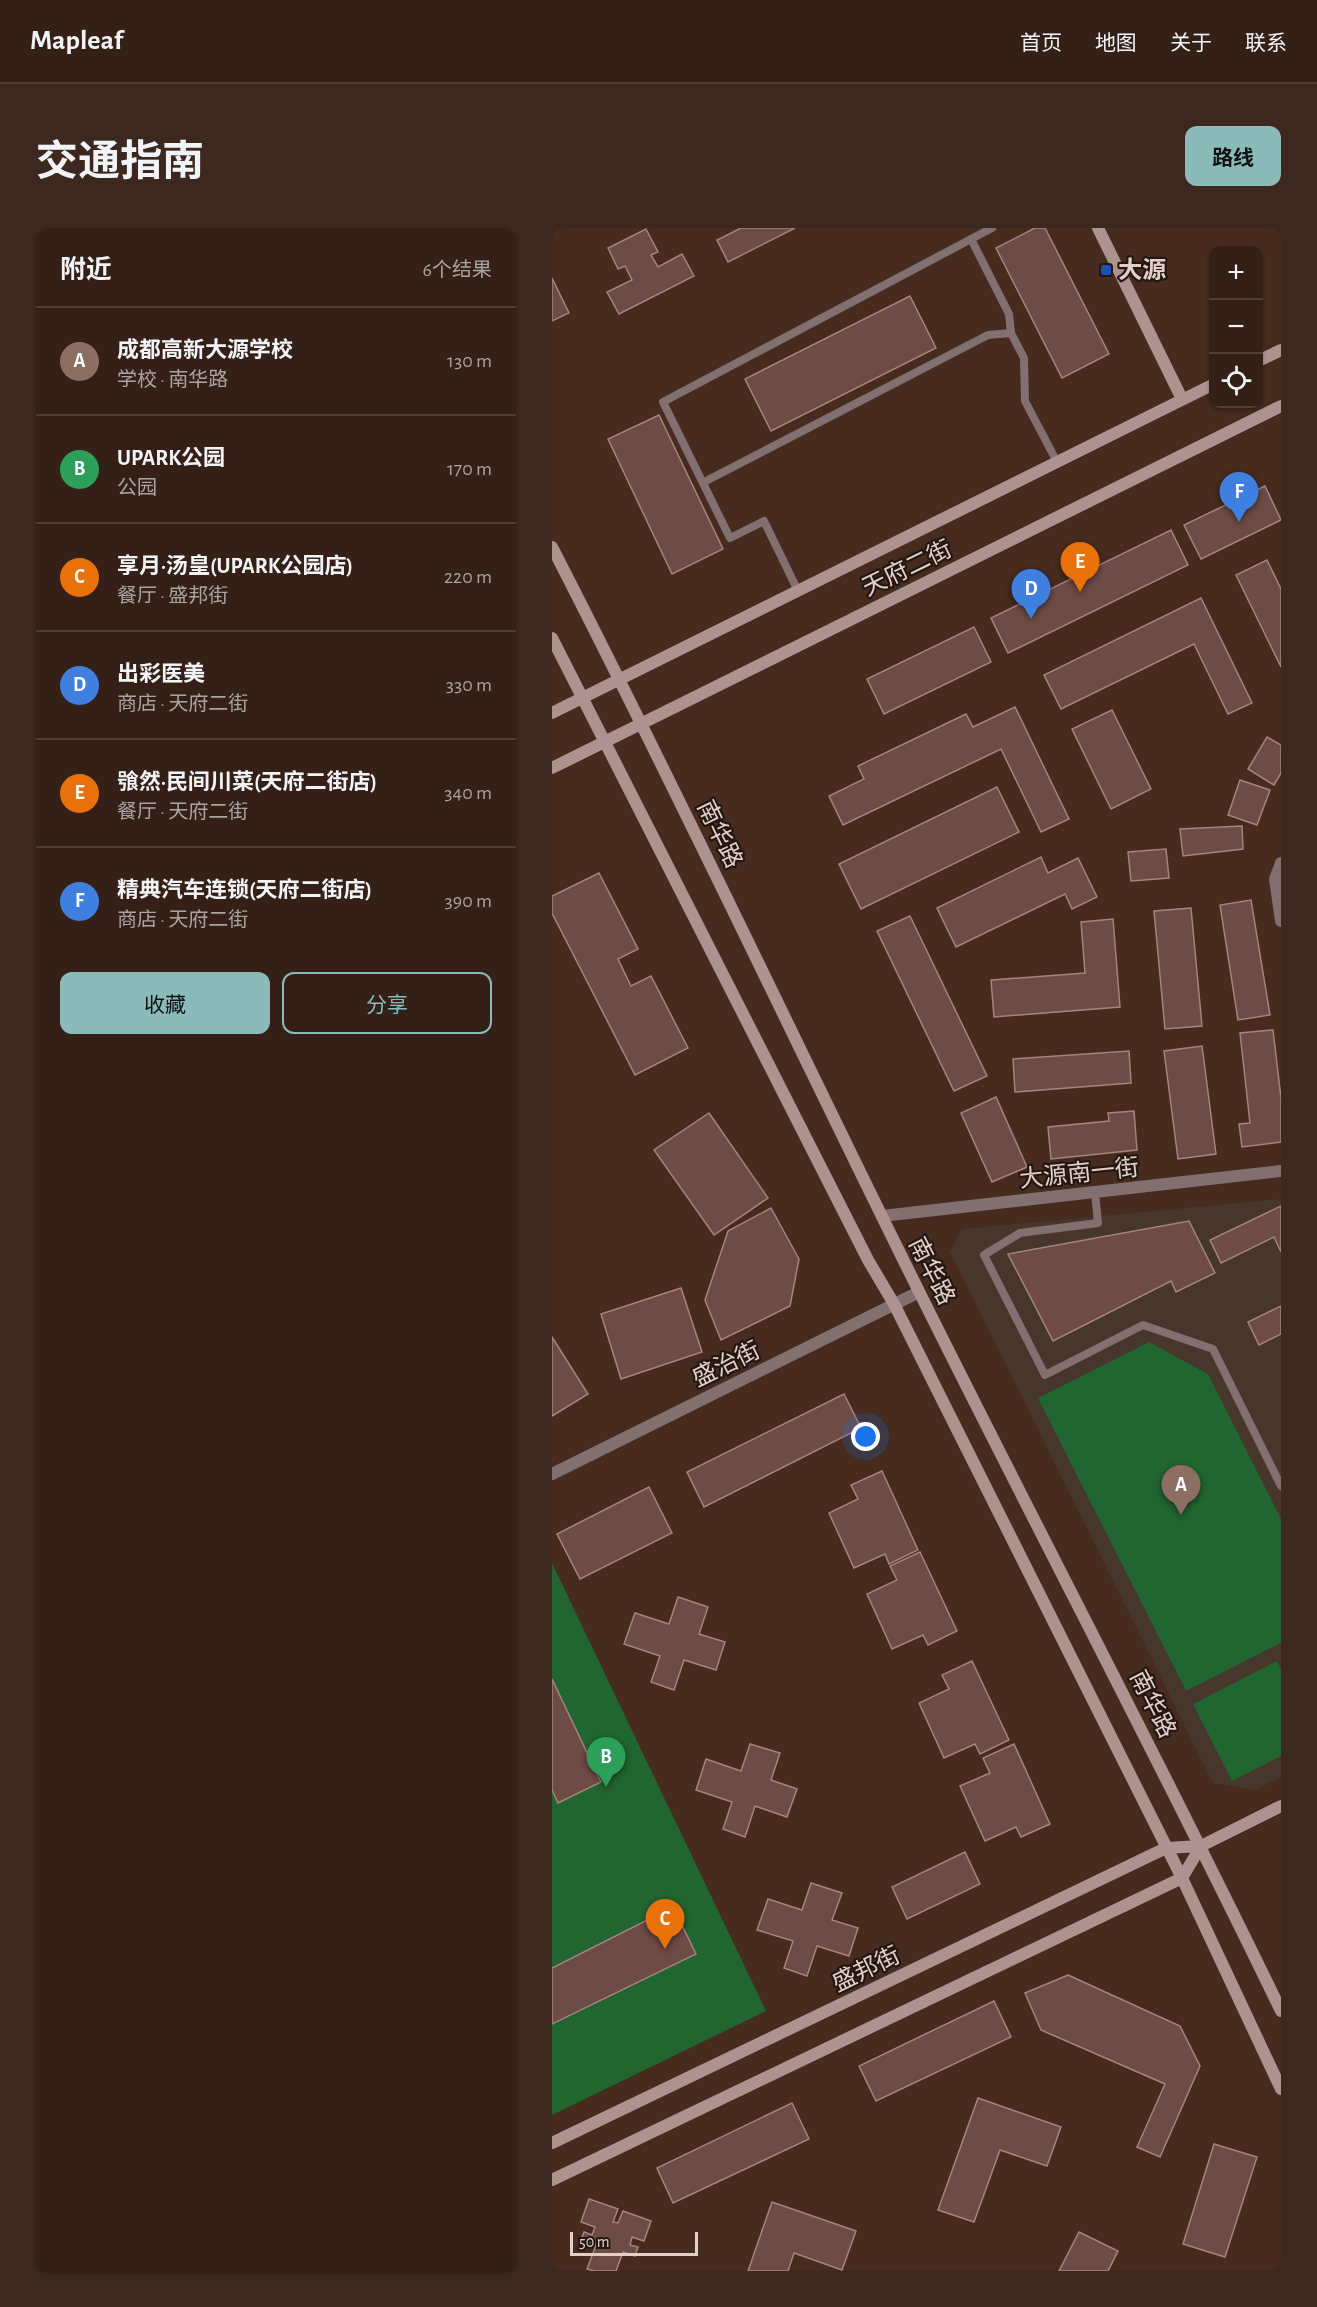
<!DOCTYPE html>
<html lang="zh">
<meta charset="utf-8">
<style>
body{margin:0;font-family:"Alegreya Sans","Noto Sans SC",sans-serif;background:#3c281f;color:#f1f3f6}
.controls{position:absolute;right:18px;top:18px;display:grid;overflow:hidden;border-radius:12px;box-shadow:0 2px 4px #0004}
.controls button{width:54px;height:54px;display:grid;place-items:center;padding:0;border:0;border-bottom:2px solid #4e3e35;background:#342016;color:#f1f3f6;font:30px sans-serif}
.scale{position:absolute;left:18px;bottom:15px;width:128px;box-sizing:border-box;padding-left:6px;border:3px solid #e2d0c8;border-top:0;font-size:16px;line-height:21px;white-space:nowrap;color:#e2d0c8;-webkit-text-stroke:4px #241711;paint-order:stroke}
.you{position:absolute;left:314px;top:1209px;width:21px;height:21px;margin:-15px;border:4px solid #fff;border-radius:50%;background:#1a73e8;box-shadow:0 0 0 9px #1a73e833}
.badge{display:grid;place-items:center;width:39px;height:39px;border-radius:50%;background:#8bbbb9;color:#fff;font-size:20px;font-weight:700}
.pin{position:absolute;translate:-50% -50px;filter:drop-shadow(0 2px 3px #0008)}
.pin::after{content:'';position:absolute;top:32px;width:21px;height:18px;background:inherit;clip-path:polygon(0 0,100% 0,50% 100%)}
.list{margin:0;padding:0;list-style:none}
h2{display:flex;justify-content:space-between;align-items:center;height:78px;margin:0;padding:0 24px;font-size:26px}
h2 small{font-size:20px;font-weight:400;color:#a9a3a1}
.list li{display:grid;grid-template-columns:39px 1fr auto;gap:18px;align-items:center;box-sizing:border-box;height:108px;padding:0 24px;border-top:2px solid #4e3e35}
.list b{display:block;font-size:22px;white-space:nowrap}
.list p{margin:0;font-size:20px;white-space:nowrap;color:#a9a3a1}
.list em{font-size:20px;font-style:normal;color:#a9a3a1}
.actions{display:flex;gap:12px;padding:18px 24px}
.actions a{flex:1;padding:14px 0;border:2px solid #8bbbb9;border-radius:12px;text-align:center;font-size:21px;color:#8bbbb9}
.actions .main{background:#8bbbb9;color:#111}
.icon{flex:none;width:33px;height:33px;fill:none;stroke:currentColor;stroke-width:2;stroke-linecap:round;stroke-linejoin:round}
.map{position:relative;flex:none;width:729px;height:2043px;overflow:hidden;border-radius:12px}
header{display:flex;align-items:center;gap:36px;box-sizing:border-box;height:84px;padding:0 30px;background:#342016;border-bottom:2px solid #4e3e35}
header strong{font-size:28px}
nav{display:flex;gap:33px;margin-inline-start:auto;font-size:21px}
.intro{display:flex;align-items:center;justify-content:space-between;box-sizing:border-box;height:144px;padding:0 36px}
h1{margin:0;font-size:42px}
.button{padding:15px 27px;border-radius:12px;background:#8bbbb9;color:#111;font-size:21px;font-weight:700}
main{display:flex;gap:36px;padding:0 36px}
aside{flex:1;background:#342016;border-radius:12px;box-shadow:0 2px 4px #0004}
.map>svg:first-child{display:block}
.education{fill:#47362c}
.green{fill:#216530}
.building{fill:#6d4b46;stroke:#a8837e;stroke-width:1.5}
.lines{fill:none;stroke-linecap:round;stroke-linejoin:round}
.lane{stroke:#81706f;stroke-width:8}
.street{stroke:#81706f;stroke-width:12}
.secondary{stroke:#ad9390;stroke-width:12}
.transit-dot{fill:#1a4fb4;stroke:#241711;stroke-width:2}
.labels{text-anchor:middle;stroke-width:4.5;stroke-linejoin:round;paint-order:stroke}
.poi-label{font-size:24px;font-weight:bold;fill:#e2d0c8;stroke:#241711;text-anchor:start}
.street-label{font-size:24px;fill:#e2d0c8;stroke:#241711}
</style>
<header>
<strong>Mapleaf</strong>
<nav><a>首页</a><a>地图</a><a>关于</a><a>联系</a></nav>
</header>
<div class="intro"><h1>交通指南</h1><a class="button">路线</a></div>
<main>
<aside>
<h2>附近<small>6个结果</small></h2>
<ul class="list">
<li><span class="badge" style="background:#8d6e63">A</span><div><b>成都高新大源学校</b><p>学校 · 南华路</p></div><em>130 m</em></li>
<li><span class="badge" style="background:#2e9e5b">B</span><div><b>UPARK公园</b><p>公园</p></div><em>170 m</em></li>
<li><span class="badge" style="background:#e8710a">C</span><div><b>享月·汤皇(UPARK公园店)</b><p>餐厅 · 盛邦街</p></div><em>220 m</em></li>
<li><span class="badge" style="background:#3f7fe0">D</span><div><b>出彩医美</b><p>商店 · 天府二街</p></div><em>330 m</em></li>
<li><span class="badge" style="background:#e8710a">E</span><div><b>飸然·民间川菜(天府二街店)</b><p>餐厅 · 天府二街</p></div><em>340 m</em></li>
<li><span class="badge" style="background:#3f7fe0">F</span><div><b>精典汽车连锁(天府二街店)</b><p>商店 · 天府二街</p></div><em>390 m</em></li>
</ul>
<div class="actions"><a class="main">收藏</a><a>分享</a></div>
</aside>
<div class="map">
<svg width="729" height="2043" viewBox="0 0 729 2043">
<rect width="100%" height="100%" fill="#462b1e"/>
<path class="education" d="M729 971V1549L703 1562 661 1555 398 1024 410 1001Z"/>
<g class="green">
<path d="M597 1114 656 1146 729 1291V1415L634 1463 486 1170Z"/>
<path d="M0 1335 214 1783 0 1887Z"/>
<path d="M725 1433 729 1442V1528L680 1553 641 1476Z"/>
</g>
<g class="building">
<path d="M189 0H243L176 34 165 12Z"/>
<path d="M483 0H493L557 126 510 150 444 20Z"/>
<path d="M94 1 106 24 99 27 106 39 130 26 142 48 67 86 55 64 80 52 73 38 66 41 56 20Z"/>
<path d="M0 50 17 85 0 93Z"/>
<path d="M358 68 384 120 219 203 193 151Z"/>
<path d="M107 187 171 321 120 346 56 211Z"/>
<path d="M713 258 729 292 649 331 632 297Z"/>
<path d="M619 302 636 337 456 425 439 390Z"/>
<path d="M715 332 729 361V439L684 347Z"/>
<path d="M649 370 700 475 676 486 642 416 509 481 492 447Z"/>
<path d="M422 399 439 434 332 486 315 451Z"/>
<path d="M463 479 517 591 489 604 449 521 291 597 277 568 312 551 306 538 414 486 421 499Z"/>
<path d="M560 482 599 561 559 581 520 501Z"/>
<path d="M715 509 729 517V545L722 557 696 541Z"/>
<path d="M688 552 718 562 705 597 676 587Z"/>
<path d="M445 559 467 604 309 681 287 636Z"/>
<path d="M690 598 691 621 631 628 628 601Z"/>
<path d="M614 621 617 650 579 653 576 624Z"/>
<path d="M489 629 496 645 526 630 545 669 520 681 513 666 404 719 385 680Z"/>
<path d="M47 645 86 721 66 731 79 758 99 748 136 820 83 847 0 685V668Z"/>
<path d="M699 672 718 787 686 792 668 677Z"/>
<path d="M639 680 650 798 613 801 602 683Z"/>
<path d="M358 688 435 848 402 863 325 703Z"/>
<path d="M561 691 568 779 442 789 439 752 533 745 529 694Z"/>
<path d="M721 802 729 870V914L690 919 687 896 698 895 688 805Z"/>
<path d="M650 818 664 926 626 931 612 823Z"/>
<path d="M577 823 579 855 463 864 461 831Z"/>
<path d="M444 869 475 939 440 954 409 885Z"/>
<path d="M582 883 585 922 499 931 496 899 557 893 556 885Z"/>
<path d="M157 885 216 970 162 1007 102 922Z"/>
<path d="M729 978V1024L722 1009 669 1035 658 1012Z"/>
<path d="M219 980 247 1031 238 1078 169 1112 153 1072 176 1003Z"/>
<path d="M637 993 663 1045 624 1064 619 1053 501 1113 456 1026Z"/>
<path d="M129 1060 150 1124 69 1151 49 1086Z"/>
<path d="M729 1078V1106L707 1117 696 1094Z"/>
<path d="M0 1109 36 1166 0 1188Z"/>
<path d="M292 1166 309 1200 152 1279 135 1244Z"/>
<path d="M330 1243 366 1322 337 1336 333 1326 302 1340 277 1285 306 1271 299 1257Z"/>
<path d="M97 1259 120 1305 28 1351 5 1306Z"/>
<path d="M368 1324 405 1403 376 1417 371 1407 340 1421 315 1366 345 1352 338 1338Z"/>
<path d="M126 1369 156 1379 147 1406 173 1414 164 1442 132 1432 122 1462 99 1454 108 1428 72 1416 83 1385 117 1396Z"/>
<path d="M420 1433 457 1512 428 1526 423 1516 392 1530 367 1475 397 1461 390 1447Z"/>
<path d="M0 1451 49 1554 6 1575 0 1562Z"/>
<path d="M198 1516 228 1525 219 1552 245 1561 235 1589 203 1578 193 1609 171 1601 180 1574 144 1562 154 1531 189 1543Z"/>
<path d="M462 1516 498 1596 469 1609 464 1599 433 1613 408 1558 438 1545 431 1530Z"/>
<path d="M413 1624 428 1656 355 1691 340 1659Z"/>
<path d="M259 1655 290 1665 280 1692 306 1700 297 1728 265 1718 255 1748 232 1740 241 1713 205 1702 216 1671 250 1682Z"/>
<path d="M121 1679 144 1726 0 1796V1740Z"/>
<path d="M516 1747 628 1798 648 1838 608 1929 585 1919 613 1856 489 1802 473 1765Z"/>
<path d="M442 1773 459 1809 324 1873 307 1838Z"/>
<path d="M426 1870 509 1899 495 1938 448 1922 422 1994 386 1982Z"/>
<path d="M240 1875 257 1911 121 1975 105 1940Z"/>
<path d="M662 1916 705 1929 673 2029 631 2016Z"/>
<path d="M37 1971 66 1981 61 1994 66 1995 71 1983 99 1993 92 2013 80 2009 78 2017 86 2019 83 2028 71 2024 64 2043H42L35 2041 44 2017 29 2012 32 2004 40 2007 43 1999 29 1994Z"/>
<path d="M220 1974 304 2003 290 2042 242 2025 236 2043H196Z"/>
<path d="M527 2004 566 2023 556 2043H507Z"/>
</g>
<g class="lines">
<g class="lane">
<path d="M419 11 457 86 459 105 472 130 473 173 505 234"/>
<path d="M152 254 436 107 459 105"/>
<path d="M246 363 212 293 178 310 111 174 440 0"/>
<path d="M543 964 546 995 468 1005 432 1027 493 1147 591 1097 661 1121 729 1258"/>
</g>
<g class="street">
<path d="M729 635 723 651 729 693"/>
<path d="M330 988 729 943"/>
<path d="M0 1246 367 1064"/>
</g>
<g class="secondary">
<path d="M546 0 630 171"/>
<path d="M706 133 729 122"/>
<path d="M0 319C119 550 230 786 345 1019 471 1275 605 1526 729 1783"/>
<path d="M0 410 316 1032 342 1076 630 1650 729 1861"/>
<path d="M0 485 662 156"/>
<path d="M0 540 729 178"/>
<path d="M0 1915 614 1620 649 1618"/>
<path d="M0 1952 630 1650 649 1618 729 1578"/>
</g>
</g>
<rect class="transit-dot" x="548" y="36" width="12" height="12" rx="3"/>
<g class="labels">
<g class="poi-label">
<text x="566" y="50">大源</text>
</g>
<g class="street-label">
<text transform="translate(355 340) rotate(-26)" y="8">天府二街</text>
<text transform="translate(168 606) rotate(64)" y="8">南华路</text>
<text transform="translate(527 945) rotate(-6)" y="8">大源南一街</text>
<text transform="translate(380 1043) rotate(63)" y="8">南华路</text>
<text transform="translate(174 1136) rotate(-26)" y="8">盛治街</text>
<text transform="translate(601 1476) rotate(63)" y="8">南华路</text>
<text transform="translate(314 1741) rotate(-26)" y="8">盛邦街</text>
</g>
</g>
</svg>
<div class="controls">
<button>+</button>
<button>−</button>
<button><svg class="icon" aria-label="locate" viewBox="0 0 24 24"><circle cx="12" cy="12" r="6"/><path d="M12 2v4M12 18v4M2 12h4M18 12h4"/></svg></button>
</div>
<div class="scale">50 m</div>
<div class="you"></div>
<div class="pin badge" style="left:629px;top:1287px;background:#8d6e63">A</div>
<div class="pin badge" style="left:54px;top:1559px;background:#2e9e5b">B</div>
<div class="pin badge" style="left:113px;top:1721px;background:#e8710a">C</div>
<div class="pin badge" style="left:479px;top:391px;background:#3f7fe0">D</div>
<div class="pin badge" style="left:528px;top:364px;background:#e8710a">E</div>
<div class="pin badge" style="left:687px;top:294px;background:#3f7fe0">F</div>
</div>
</main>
